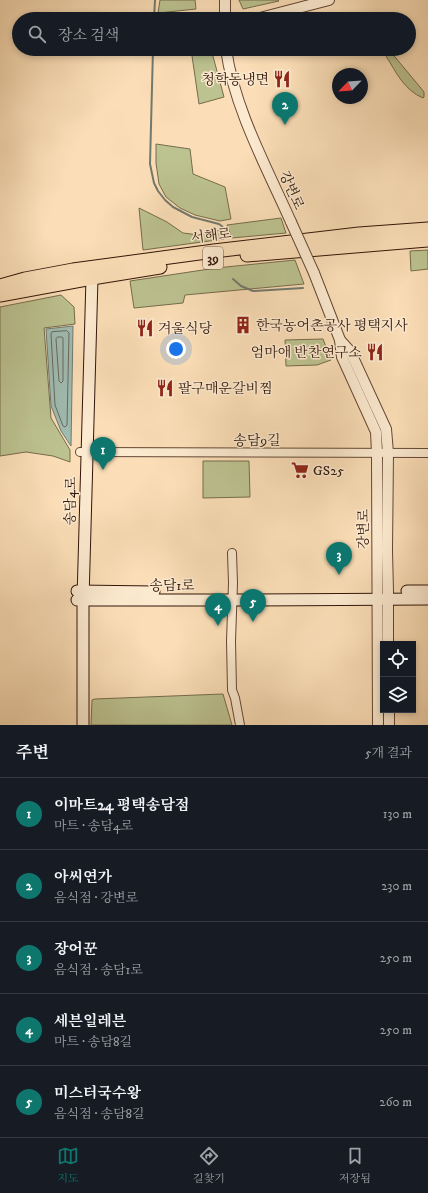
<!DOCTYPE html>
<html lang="ko">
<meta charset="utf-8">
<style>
body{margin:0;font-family:"IM FELL DW Pica","Noto Serif KR",serif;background:#20242c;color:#f1f3f6}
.controls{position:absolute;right:12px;bottom:12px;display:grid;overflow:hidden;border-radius:0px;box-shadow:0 2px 6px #0003}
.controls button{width:36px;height:36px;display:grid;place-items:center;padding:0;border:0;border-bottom:1px solid #363941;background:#171b24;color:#f1f3f6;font:20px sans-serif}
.compass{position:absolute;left:332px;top:68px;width:36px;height:36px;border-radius:50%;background:#171b24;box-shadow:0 2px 6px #0003;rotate:245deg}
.you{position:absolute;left:176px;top:349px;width:14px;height:14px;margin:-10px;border:3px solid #fff;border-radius:50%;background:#1a73e8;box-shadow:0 0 0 6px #1a73e833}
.badge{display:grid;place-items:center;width:26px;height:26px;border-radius:50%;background:#0f766e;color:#fff;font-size:13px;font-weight:700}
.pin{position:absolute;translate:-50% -33px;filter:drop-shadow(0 1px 2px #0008)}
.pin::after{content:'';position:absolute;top:21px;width:14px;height:12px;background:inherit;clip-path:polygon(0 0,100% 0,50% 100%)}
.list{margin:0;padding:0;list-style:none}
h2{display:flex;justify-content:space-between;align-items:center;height:52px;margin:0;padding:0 16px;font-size:17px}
h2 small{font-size:13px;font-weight:400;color:#9ea1a6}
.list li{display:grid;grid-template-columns:26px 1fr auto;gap:12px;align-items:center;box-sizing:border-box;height:72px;padding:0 16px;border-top:1px solid #363941}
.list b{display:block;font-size:15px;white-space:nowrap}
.list p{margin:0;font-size:13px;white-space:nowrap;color:#9ea1a6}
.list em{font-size:13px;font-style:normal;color:#9ea1a6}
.icon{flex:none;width:22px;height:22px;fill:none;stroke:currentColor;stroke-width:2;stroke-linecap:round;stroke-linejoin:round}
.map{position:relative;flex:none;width:428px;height:725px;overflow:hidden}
.search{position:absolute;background:#171b24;box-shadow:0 2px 6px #0003;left:12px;right:12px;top:12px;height:44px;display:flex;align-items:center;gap:10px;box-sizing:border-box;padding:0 14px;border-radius:22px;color:#9ea1a6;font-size:15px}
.sheet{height:412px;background:#171b24}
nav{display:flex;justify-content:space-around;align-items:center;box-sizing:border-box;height:56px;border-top:1px solid #363941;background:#171b24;font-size:11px;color:#9ea1a6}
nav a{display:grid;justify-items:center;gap:2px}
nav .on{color:#0f766e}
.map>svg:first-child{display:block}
.green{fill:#bcc290;stroke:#766c4c}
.water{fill:#9fbcb2;stroke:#73796e}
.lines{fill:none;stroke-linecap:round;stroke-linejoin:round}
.shore{stroke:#68685d;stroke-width:1}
.stream{stroke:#73796e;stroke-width:2}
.minor-casing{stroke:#644734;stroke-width:10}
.tertiary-casing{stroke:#644734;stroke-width:12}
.secondary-casing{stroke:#311508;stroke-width:13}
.primary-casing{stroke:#311508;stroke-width:15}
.minor{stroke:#fcead0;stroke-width:8}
.tertiary{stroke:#fcead0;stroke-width:10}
.secondary{stroke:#fcead0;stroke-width:11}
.primary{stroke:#fbdeb7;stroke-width:13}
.tertiary-bridge-casing{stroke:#644734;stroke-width:12;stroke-linecap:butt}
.tertiary-bridge{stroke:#fcead0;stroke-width:10}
.labels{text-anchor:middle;stroke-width:3;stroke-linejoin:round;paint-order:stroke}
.shield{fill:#fcead0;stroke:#6e5544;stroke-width:1}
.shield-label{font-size:13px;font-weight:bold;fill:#311508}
.poi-label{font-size:14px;fill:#311508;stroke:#fcead0;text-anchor:start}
.street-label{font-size:14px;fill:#311508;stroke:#fcead0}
</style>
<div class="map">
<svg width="428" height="725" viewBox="0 0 428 725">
<rect width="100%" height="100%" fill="#fbdeb7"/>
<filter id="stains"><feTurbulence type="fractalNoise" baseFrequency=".005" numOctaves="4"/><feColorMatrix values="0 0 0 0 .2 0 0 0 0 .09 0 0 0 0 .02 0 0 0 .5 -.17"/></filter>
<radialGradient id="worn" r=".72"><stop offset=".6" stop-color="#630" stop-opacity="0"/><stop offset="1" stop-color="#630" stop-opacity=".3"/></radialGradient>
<g class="green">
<path d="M160 0H195L196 9 158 13Z"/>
<path d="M239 0H278L279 1 243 9Z"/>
<path d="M191 49H211L224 97 199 104Z"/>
<path d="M385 50 390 51 420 87 424 92V97L423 98C404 90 396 72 386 56L385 52Z"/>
<path d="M156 144 190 149 193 174 225 187 231 219 220 221 195 215 180 208 166 197 159 184 156 163Z"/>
<path d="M139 208 167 222 183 233 199 235 220 230 223 236 224 239 143 250Z"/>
<path d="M281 218 286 233 232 238 227 225Z"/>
<path d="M428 250V269L411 271 410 251Z"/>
<path d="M295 260 304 284 185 295 183 303 134 308 130 281 216 268Z"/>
<path d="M61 295 74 307 75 324 44 328 51 418 70 450V462L53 456 26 452 0 456V307Z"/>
<path d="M323 339 331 360 317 365 286 366 285 340Z"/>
<path d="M203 461H249L250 497 203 498Z"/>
<path d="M223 694 232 725H91L92 700 95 699Z"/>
</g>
<path class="water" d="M73 326 71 446 61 431 51 406 46 329Z"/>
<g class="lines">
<g class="shore">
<path d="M67 331 69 333 67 425 65 427 63 426 55 405 51 334 52 332Z"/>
<path d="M58 337H62L63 338V381L61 383 59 381 56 339Z"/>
</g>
<g class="stream">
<path d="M154 19 155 0"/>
<path d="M153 49 150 164 154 183 158 191 165 200 173 207 192 217 219 224 223 227 228 237"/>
<path d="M233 279 241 286 253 291 303 288"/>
</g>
<g class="minor-casing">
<g id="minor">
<path d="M80 452 428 453"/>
<path d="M232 553 233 583 231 641 232 690 235 698 240 725"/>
</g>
</g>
<g class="tertiary-casing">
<g id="tertiary">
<path d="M225 19V0"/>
<path d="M256 19 329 0"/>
<path d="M226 49C234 108 267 168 291 222"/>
<path d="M314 273 340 340 342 357 376 432 377 453 378 725"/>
<path d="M340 340 350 351 386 429 388 453 387 551 388 591V644"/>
<path d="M389 710V725"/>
</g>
</g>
<g class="secondary-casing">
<g id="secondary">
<path d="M77 591 154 592"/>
<path d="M407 591H428"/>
<path d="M77 600H232L428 599"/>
<path d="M83 725V599L92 278"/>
</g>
</g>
<g class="primary-casing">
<g id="primary">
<path d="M247 255 428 240"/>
<path d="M0 286 25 279 73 270 214 251 359 234 428 229"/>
<path d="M0 295 92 278 160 267"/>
</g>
</g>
<use href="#minor" class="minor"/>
<use href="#tertiary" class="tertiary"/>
<use href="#secondary" class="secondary"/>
<use href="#primary" class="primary"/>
<g class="tertiary-bridge-casing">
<path id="tertiary-bridge" d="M291 222 314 273"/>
</g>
<use href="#tertiary-bridge" class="tertiary-bridge"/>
</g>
<defs>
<g id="restaurant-bare" transform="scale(1.38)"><path d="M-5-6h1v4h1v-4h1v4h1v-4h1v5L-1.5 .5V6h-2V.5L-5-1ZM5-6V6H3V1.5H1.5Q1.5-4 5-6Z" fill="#8f2418" stroke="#fcead0" stroke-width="2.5" paint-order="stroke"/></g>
<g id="building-bare" transform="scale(1.38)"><path d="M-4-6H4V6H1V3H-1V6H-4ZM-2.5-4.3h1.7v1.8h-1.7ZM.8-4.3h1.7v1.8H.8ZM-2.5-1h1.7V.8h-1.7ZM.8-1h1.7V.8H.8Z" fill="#8f2418" stroke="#fcead0" stroke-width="2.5" paint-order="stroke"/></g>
<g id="supermarket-bare" transform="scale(1.38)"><path d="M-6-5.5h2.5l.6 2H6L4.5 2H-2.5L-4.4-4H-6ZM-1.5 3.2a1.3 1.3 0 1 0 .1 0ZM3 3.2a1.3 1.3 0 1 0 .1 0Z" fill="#8f2418" stroke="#fcead0" stroke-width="2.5" paint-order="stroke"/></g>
</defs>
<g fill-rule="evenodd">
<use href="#restaurant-bare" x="282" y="79"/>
<use href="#building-bare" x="243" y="325"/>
<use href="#restaurant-bare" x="145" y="328"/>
<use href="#restaurant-bare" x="375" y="352"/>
<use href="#restaurant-bare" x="165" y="388"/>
<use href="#supermarket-bare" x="300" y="470"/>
</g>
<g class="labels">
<rect class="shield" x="203" y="247" width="20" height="22" rx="3"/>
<g class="shield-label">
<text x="213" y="263">39</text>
</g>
<g class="poi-label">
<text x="269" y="84" text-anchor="end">청학동냉면</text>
<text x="256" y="330">한국농어촌공사 평택지사</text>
<text x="158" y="333">겨울식당</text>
<text x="362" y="357" text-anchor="end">엄마애 반찬연구소</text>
<text x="178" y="393">팔구매운갈비찜</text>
<text x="313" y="475">GS25</text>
</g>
<g class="street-label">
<text transform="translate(292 190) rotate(66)" y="5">강변로</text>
<text transform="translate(211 235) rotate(-7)" y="5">서해로</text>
<text x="257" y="445">송담9길</text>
<text transform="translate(70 501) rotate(-89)" y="5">송담4로</text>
<text transform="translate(363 529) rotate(-90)" y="5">강변로</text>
<text x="172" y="590">송담1로</text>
</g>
</g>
<rect width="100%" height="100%" filter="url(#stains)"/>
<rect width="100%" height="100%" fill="url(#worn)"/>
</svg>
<div class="controls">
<button><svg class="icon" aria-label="locate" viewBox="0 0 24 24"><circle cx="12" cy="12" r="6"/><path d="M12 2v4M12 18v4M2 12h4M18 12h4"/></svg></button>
<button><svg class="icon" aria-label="layers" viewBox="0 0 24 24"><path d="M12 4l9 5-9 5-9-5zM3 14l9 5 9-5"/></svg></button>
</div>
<svg class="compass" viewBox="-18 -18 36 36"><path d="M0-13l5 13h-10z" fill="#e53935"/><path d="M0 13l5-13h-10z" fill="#9ea1a6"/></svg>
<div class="you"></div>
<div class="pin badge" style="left:103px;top:470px">1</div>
<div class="pin badge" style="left:285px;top:125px">2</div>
<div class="pin badge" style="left:339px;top:575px">3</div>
<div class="pin badge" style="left:218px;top:626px">4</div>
<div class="pin badge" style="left:253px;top:622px">5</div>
<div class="search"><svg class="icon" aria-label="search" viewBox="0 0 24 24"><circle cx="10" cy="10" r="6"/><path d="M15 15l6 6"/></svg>장소 검색</div>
</div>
<section class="sheet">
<h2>주변<small>5개 결과</small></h2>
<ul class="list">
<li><span class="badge">1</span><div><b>이마트24 평택송담점</b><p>마트 · 송담4로</p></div><em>130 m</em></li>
<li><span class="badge">2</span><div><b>아씨연가</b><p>음식점 · 강변로</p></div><em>230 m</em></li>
<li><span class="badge">3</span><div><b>장어꾼</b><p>음식점 · 송담1로</p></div><em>250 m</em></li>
<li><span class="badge">4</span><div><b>세븐일레븐</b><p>마트 · 송담8길</p></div><em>250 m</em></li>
<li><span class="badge">5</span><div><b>미스터국수왕</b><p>음식점 · 송담8길</p></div><em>260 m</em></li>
</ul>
</section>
<nav>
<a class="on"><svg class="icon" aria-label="map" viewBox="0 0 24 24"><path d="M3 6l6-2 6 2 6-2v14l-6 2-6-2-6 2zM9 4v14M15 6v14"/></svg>지도</a>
<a><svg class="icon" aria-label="directions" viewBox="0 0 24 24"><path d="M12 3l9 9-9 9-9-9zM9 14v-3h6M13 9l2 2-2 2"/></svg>길찾기</a>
<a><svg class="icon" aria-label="saved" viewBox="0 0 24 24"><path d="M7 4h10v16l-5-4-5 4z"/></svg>저장됨</a>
</nav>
